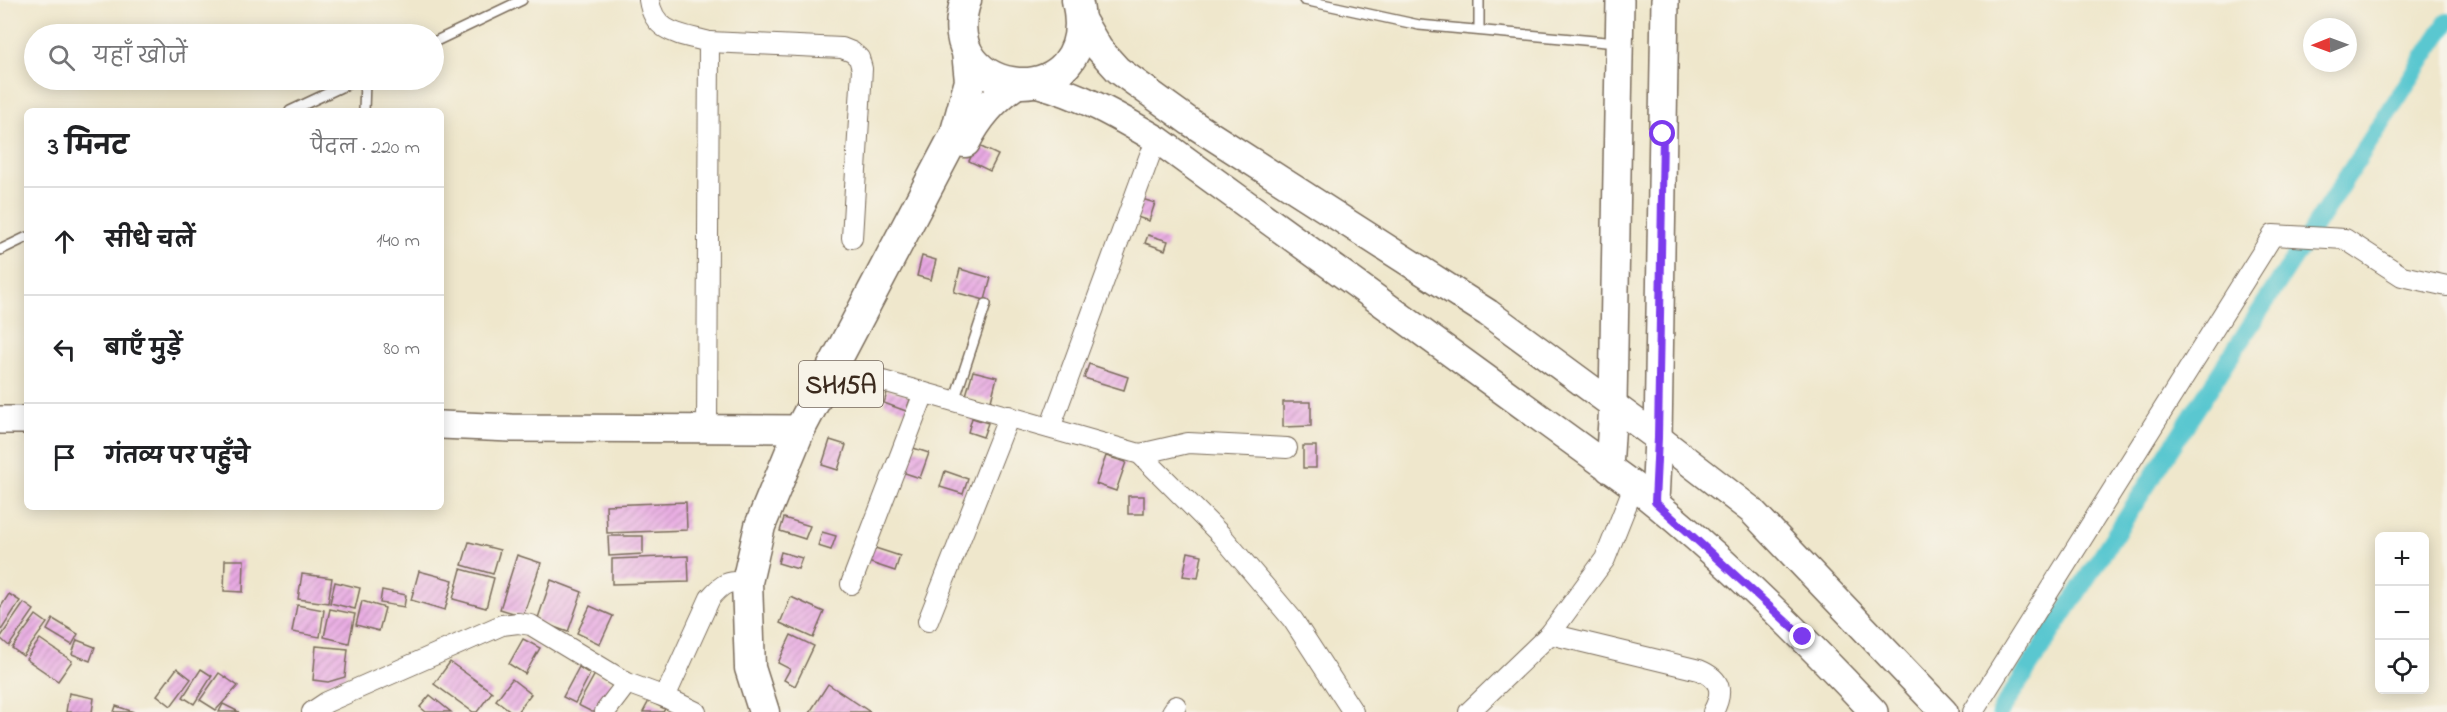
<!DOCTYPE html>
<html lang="hi">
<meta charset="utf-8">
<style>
body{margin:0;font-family:"Indie Flower","Playpen Sans Deva",sans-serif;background:#f6f6f6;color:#202124}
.controls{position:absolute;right:18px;bottom:18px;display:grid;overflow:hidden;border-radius:9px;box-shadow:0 3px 15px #0003}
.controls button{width:54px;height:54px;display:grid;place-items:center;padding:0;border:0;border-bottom:2px solid #e0e0e0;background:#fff;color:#202124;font:30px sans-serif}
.compass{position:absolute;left:2303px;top:18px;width:54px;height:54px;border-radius:50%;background:#fff;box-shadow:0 3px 15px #0003;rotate:269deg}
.stop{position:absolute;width:18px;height:18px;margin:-14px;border:4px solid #7c3aed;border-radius:50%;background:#fff}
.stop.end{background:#7c3aed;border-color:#fff;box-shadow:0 2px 6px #0008}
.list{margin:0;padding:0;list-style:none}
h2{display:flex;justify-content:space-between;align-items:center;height:78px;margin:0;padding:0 24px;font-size:26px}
h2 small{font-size:20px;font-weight:400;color:#757577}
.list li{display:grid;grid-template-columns:39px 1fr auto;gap:18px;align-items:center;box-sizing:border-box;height:108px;padding:0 24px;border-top:2px solid #e0e0e0}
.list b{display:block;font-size:22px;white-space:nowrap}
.list em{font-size:20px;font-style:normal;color:#757577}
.icon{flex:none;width:33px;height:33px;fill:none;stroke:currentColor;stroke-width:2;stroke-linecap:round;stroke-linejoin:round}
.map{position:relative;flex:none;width:2447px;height:712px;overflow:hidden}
.search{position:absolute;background:#fff;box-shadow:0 3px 15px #0003;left:24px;top:24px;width:420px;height:66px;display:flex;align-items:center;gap:15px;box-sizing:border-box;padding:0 21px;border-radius:33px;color:#757577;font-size:22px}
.panel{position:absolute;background:#fff;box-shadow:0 3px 15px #0003;left:24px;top:108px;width:420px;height:402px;border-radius:9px}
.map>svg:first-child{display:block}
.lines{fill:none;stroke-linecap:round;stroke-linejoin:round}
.canal{stroke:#5ac7d0;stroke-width:18}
.building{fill:url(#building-hatch)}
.lane-casing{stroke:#7a6c5b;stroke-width:12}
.street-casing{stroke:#7a6c5b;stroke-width:22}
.secondary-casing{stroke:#7a6c5b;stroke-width:30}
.primary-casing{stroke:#7a6c5b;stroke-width:33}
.lane{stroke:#fff;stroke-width:9}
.street{stroke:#fff;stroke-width:20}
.secondary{stroke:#fff;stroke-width:27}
.primary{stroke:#fff;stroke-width:30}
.route{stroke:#7c3aed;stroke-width:8}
.labels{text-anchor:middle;stroke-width:4.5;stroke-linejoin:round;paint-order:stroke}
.shield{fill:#f7f3e8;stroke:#73665b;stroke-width:1.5}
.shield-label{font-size:26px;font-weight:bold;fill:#3b2a1e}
</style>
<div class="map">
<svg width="2447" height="712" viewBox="0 0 2447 712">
<defs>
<pattern id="building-hatch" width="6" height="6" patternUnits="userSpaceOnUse" patternTransform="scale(1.5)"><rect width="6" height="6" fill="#e8a9e3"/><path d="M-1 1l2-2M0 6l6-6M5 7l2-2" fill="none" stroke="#bd8ab7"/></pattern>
</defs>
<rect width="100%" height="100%" fill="#f7f3e8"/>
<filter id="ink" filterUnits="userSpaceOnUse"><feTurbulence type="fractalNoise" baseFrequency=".0167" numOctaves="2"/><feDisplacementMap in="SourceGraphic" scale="12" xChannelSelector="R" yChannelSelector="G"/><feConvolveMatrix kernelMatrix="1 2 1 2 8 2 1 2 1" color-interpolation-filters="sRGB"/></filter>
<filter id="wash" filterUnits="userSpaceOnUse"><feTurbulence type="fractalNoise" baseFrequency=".008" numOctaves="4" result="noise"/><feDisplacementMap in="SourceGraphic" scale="24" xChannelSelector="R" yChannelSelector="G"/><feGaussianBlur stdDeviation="1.35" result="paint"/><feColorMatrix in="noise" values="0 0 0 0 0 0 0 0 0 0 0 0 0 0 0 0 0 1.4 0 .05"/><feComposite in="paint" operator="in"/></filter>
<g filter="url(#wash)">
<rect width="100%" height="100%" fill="#efe7cc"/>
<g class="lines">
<path class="canal" d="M2000 712 2447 22"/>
</g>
<g id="blocks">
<g class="building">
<path d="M977 145 998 155 990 171 969 161Z"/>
<path d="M1142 199 1155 203 1149 221 1137 217Z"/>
<path d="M1148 235 1168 241 1165 250 1145 243Z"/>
<path d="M922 256 936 260 931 280 917 276Z"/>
<path d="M960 269 991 278 985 300 954 292Z"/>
<path d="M1089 364 1128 377 1124 390 1084 378Z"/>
<path d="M973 371 997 377 991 401 966 395Z"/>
<path d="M888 389 911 397 906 411 884 403Z"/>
<path d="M1283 402H1311V426L1283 427Z"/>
<path d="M972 418 988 423 983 437 968 432Z"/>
<path d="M830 440 846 445 838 470 822 465Z"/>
<path d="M907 446 929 453 920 478 899 471Z"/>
<rect x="1303" y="446" width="13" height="22"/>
<path d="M1106 456 1126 462 1116 491 1096 484Z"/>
<path d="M945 471 968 479 963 494 940 487Z"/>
<rect x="1128" y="496" width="16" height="18"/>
<path d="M686 502 687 530 607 533 606 505Z"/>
<path d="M784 518 810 526 805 539 780 531Z"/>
<path d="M822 532 836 536 831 550 818 546Z"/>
<path d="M608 536H643V554L609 556Z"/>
<path d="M469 542 500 550 493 574 462 565Z"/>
<path d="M869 546 900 556 895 571 865 561Z"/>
<path d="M781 552 802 558 798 569 778 563Z"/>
<path d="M1188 552 1202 555 1198 578 1183 576Z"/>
<path d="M517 555 541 563 523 616 500 609Z"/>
<path d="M688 556 689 582 612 584V559Z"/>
<path d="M225 560H244L243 592 224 591Z"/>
<path d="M461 569 494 578 486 608 453 599Z"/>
<path d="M419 571 453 580 445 610 411 600Z"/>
<path d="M302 574 332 578 328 603 298 599Z"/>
<path d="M551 580 582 592 568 632 537 621Z"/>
<path d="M335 582 360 588 355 609 330 603Z"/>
<path d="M382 590 406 595 404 607 380 603Z"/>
<path d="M9 594 20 601 0 632V608Z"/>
<path d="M791 597 824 612 813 638 780 623Z"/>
<path d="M362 601 385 608 379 631 356 625Z"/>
<path d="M24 603 34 610 9 646 0 638Z"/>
<path d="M297 605 324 610 320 637 292 632Z"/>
<path d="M590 606 613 616 600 644 577 633Z"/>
<path d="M330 609 355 614 349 643 324 637Z"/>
<path d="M36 615 47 623 23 656 12 648Z"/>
<path d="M53 619 78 634 72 645 47 630Z"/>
<path d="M791 635 814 646 795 686 784 680 790 669 778 663Z"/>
<path d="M40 639 72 661 58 681 26 659Z"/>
<path d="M523 639 540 648 525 674 509 664Z"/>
<path d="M77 640 95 647 90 661 72 654Z"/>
<path d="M316 646 348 649 345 677 328 682 313 680Z"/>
<path d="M450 662 492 692 477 712H473L434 684Z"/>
<path d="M579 667 590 674 575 703 563 697Z"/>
<path d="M177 668 191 679 171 706 157 695Z"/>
<path d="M201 669 212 676 194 704 183 697Z"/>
<path d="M219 673 238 686 216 710 200 700Z"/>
<path d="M595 674 616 686 602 712H592L578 705Z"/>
<path d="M512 679 531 694 517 712H512L496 700Z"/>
<path d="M828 684 870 712H810Z"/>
<path d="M69 693 94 698 92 712H66Z"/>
<path d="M430 695 451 712H426L420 707Z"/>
<path d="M649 701 665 709 663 712H643Z"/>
<path d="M223 704 239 712H219Z"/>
<path d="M116 706 134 712H114Z"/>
</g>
</g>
</g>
<g filter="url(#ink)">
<use href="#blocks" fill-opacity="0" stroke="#7a6c5b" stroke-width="1.5"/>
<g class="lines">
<g class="lane-casing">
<g id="lane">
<path d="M1304 0 1419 25 1617 43"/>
<path d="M1479 30V0"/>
<path d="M434 42 522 0"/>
<path d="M290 111 356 80"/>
<path d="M364 111 365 80"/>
<path d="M0 250 27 237"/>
<path d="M954 401 986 304"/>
</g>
</g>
<g class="street-casing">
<g id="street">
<path d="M649 0C654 34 681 34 709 42L707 428"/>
<path d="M709 42 842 48 852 52 859 58 862 69 852 238"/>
<path d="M848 371 1140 454 1221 535 1293 620 1353 712"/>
<path d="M1050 428 1150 155 1158 140"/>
<path d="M1140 454 1188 443 1287 448"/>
<path d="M851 584 924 393"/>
<path d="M928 621 1009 416"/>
<path d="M1550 634 1699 670C1721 679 1724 691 1713 712"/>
<path d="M665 697 710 598C723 583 727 581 747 582"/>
<path d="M312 712 327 702 502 625 518 623 531 625 627 683 665 697 696 712"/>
<path d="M605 712 627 683"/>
<path d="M1172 712 1176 706"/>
<path d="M1469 712 1550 634 1605 559 1634 486"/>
<path d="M1973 712 2273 235 2345 239 2402 276 2447 286"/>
</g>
</g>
<g class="secondary-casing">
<g id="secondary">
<path d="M1082 20 1099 49 1118 70 1190 122 1488 313 1658 438 1751 510 1944 712"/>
<path d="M1036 83C1083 96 1116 115 1158 140L1634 486C1720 554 1799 632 1874 712"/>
<path d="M0 420H27"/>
<path d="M441 425 511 428 800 429"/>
<path d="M1609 469 1613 404 1620 0"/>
<path d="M1655 502 1658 438 1665 0"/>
</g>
</g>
<g class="primary-casing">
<g id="primary">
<path d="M966 0C931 103 1104 118 1077 0"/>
<path d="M965 142C977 118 993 99 1015 84"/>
<path d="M764 712 750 668 747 582 760 526 800 429 955 135 970 81 967 52"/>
</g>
</g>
<use href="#lane" class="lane"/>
<use href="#street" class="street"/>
<use href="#secondary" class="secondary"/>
<use href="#primary" class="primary"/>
</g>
</g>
<g class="lines" filter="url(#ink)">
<path class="route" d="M1663 134 1658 438 1655 502 1803 637"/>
</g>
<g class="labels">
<rect class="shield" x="799" y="361" width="84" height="46" rx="4.5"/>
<g class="shield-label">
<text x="841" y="393">SH15A</text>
</g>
</g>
</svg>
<div class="controls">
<button>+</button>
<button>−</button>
<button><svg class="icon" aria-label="locate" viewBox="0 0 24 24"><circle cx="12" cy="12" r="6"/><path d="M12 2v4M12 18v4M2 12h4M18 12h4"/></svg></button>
</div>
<svg class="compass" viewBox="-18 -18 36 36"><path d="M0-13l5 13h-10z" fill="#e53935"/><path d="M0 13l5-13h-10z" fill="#757577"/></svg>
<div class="stop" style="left:1663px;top:134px"></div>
<div class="stop end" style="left:1803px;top:637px"></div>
<div class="search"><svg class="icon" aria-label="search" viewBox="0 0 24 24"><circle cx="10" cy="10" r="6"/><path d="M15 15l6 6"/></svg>यहाँ खोजें</div>
<section class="panel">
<h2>3 मिनट<small>पैदल · 220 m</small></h2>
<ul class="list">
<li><svg class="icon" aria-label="ahead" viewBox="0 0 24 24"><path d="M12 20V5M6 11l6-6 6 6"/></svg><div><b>सीधे चलें</b></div><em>140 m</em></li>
<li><svg class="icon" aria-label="left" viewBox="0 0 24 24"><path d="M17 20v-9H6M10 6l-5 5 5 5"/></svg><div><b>बाएँ मुड़ें</b></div><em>80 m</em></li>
<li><svg class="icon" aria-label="arrive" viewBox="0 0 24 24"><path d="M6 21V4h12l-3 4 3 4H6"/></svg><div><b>गंतव्य पर पहुँचे</b></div></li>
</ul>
</section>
</div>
